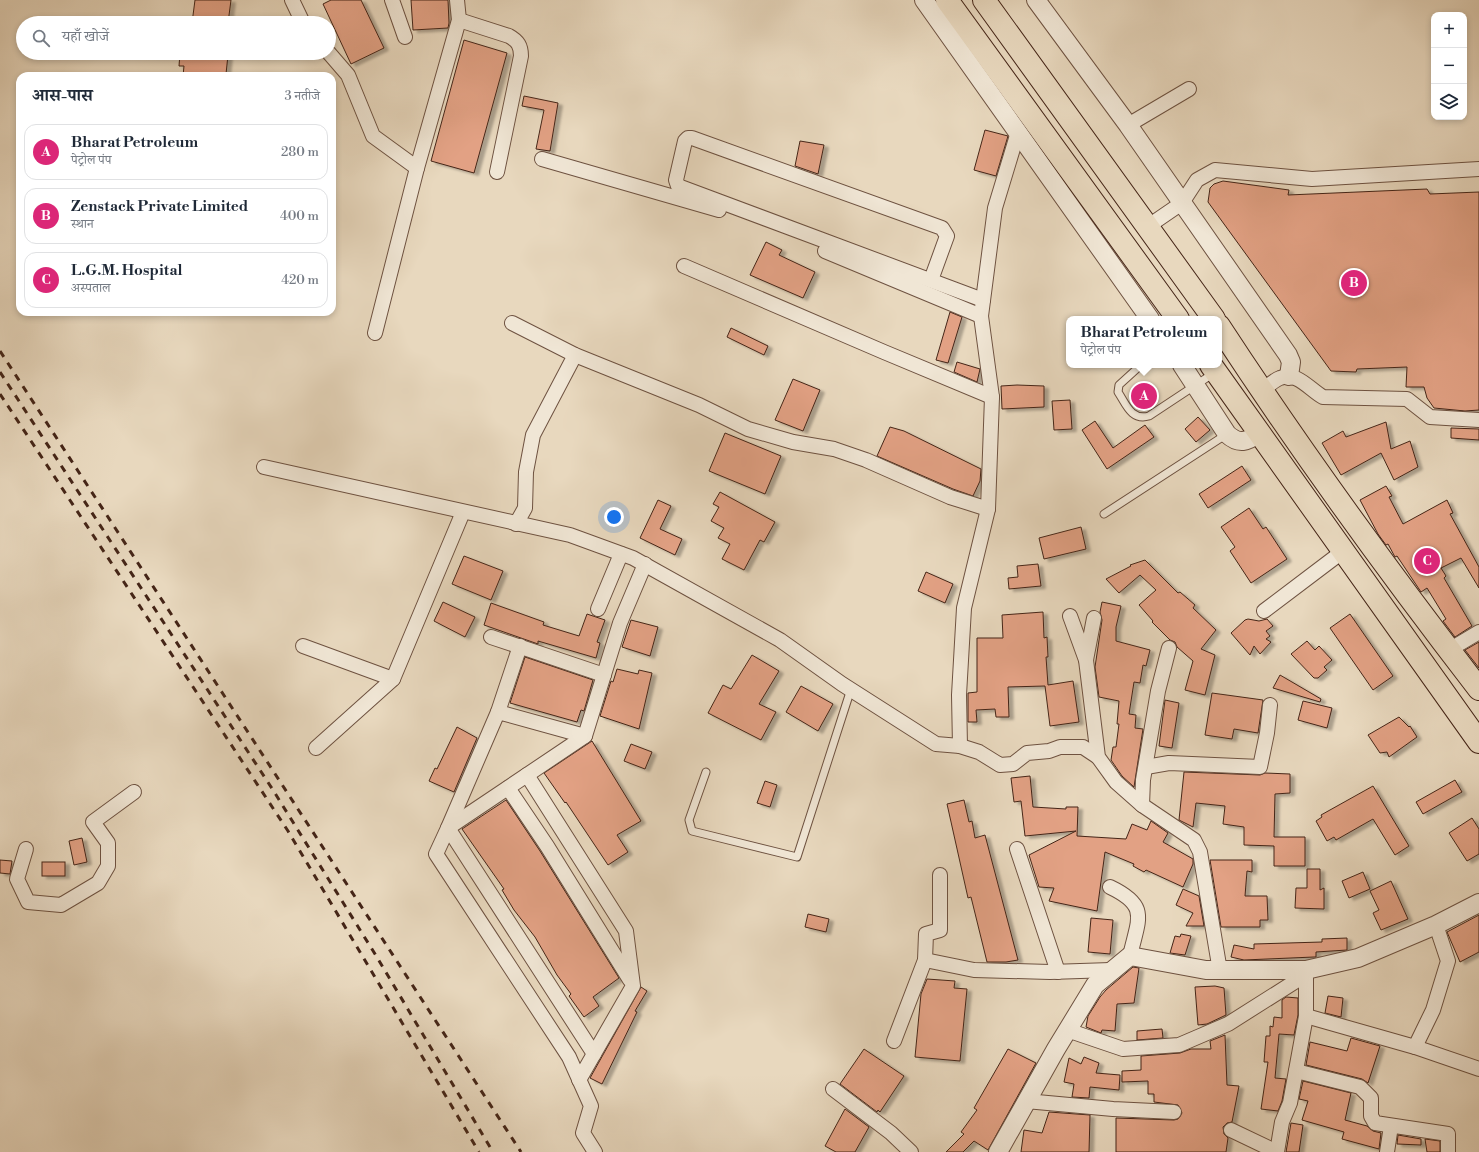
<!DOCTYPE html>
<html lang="hi">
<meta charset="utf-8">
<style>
body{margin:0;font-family:"Libre Bodoni","Noto Serif Devanagari",serif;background:#f2f2f3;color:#1f2937}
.controls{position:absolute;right:12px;top:12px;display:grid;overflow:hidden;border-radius:8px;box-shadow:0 2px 6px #0003}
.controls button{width:36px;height:36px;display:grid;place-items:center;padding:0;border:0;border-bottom:1px solid #e0e1e3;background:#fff;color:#1f2937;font:20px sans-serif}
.you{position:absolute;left:614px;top:517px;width:14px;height:14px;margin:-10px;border:3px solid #fff;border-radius:50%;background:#1a73e8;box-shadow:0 0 0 6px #1a73e833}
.badge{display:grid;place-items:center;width:26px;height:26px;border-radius:50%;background:#db2777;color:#fff;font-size:13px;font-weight:700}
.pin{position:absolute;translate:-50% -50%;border:2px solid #fff;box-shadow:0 1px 4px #0006}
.popup{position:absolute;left:1066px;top:316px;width:156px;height:52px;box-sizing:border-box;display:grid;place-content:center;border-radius:8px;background:#fff;filter:drop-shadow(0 1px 3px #0005);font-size:13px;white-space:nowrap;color:#747a83}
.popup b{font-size:15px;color:#1f2937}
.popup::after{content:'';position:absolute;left:50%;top:100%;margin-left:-8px;border:8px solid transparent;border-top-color:#fff}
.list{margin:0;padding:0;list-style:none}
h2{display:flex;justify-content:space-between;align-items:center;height:52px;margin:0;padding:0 16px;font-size:17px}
h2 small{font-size:13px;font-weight:400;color:#747a83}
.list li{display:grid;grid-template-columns:26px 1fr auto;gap:12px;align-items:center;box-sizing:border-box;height:56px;margin:0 8px 8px;padding:0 8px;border:1px solid #e0e1e3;border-radius:12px}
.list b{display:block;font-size:15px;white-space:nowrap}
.list p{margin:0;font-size:13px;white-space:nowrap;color:#747a83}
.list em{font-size:13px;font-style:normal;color:#747a83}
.icon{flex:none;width:22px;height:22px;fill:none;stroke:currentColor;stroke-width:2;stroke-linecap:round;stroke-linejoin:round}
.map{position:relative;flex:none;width:1479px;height:1152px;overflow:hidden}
.search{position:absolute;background:#fff;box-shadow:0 2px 6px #0003;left:16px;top:16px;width:320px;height:44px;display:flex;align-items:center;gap:10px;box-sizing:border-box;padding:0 14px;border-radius:22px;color:#747a83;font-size:15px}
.panel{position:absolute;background:#fff;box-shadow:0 2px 6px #0003;left:16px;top:72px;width:320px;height:244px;border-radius:12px}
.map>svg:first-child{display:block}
.building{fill:#e2a184;stroke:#452517;filter:url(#shadow)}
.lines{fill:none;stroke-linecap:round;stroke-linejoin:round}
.service-casing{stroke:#6e5241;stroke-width:9}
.minor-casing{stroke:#6e5241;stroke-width:16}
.tertiary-casing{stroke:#6e5241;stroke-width:20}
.primary-casing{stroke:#452517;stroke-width:24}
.service{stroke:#f0e6d5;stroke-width:7}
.minor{stroke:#f0e6d5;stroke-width:14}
.tertiary{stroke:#f0e6d5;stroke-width:18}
.primary{stroke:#e8d8be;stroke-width:22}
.rail{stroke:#452517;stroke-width:3;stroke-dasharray:7 7;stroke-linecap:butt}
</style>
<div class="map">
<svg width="1479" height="1152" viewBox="0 0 1479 1152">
<defs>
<filter id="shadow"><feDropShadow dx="4.5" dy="2.5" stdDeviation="1" flood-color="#0004"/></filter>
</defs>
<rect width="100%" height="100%" fill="#e8d8be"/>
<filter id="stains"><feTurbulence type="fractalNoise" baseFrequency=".005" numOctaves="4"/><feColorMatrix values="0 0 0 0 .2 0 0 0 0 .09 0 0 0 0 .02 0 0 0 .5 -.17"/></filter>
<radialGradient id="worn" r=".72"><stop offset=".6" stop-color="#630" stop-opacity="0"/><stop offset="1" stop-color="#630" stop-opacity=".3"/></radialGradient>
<g class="building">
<path d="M195 0H231L228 23H192Z"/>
<path d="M331 0H361L384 48 351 64 323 4Z"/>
<path d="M411 0H448L449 23 448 28 413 30Z"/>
<path d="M464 40 507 53 474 173 431 161Z"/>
<path d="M180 53 228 55 226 74 220 73V76H183L184 66H179Z"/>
<path d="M524 96 558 103 550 151 536 149 544 110 522 106Z"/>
<path d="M985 130 1008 136 996 176 974 170Z"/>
<path d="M800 141 824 145 818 174 795 166Z"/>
<path d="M1223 181 1289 190 1288 195 1427 189 1430 194 1479 192V410L1465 411 1434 408 1427 398 1424 387H1406L1407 367 1357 369 1356 372 1331 371 1208 202 1210 188 1214 184Z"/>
<path d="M766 242 782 250 779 255 815 272 803 298 750 275Z"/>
<path d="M950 312 962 317 948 363 936 360Z"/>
<path d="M731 328 768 346 764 355 727 337Z"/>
<path d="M957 362 980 369 977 382 954 372Z"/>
<path d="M793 379 820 390 803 431 775 420Z"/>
<path d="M1017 385 1044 386V407L1002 409 1001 386Z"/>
<path d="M1070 400 1072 429 1054 430 1052 401Z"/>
<path d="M1198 417 1210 430 1196 442 1185 429Z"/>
<path d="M1095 421 1113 448 1145 425 1154 437 1107 469 1082 430Z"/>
<path d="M1386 422 1391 449 1410 441 1418 467 1394 480 1381 453 1341 475 1322 443 1343 431 1346 437Z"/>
<path d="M890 427 904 431 981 469 980 481 973 496 953 489 877 456Z"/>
<path d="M1451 428 1479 429V440L1451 438Z"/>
<path d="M725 433 781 456 765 494 709 471Z"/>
<path d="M1242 466 1251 480 1208 508 1199 494Z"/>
<path d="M1386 486 1392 496 1389 497 1403 524 1447 500 1453 513 1450 514 1479 567V588L1461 558 1441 568 1446 576 1444 578 1472 626 1455 637 1443 621 1446 619 1427 588 1421 592 1397 556 1395 557 1388 544 1386 545 1378 534 1360 500Z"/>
<path d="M720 492 775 522 764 542 760 540 744 570 722 559 730 544 718 538 724 528 711 521 719 507 713 504Z"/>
<path d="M658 500 671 506 660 529 682 539 675 555 640 538Z"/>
<path d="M1249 508 1263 529 1266 527 1287 559 1251 583 1230 551 1235 547 1221 527Z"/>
<path d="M1081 527 1086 549 1044 559 1039 538Z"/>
<path d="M464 556 503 571 491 600 452 584Z"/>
<path d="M1145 560 1178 593 1180 592 1195 605 1193 608 1216 630 1201 649 1215 655 1205 695 1185 690 1193 661 1177 647 1175 642 1170 640 1152 622 1153 621 1139 605 1156 590 1140 575 1119 593 1106 579 1131 566 1130 565Z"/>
<path d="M1038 564 1041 586 1009 589 1008 578 1018 577 1017 566Z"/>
<path d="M926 572 953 584 945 603 918 591Z"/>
<path d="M443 602 475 617 465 637 434 621Z"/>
<path d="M1102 602 1121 606 1116 627V641L1150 650 1146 666 1143 665 1140 683 1134 682 1129 714 1136 715 1135 728 1143 729 1134 787 1122 776 1111 760 1113 747H1116L1119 724H1117L1119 701 1099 697 1095 667 1102 620 1100 612Z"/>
<path d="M491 603 544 622 543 625 579 636 587 614 605 620 597 642 600 643 596 658 538 641V644L484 625Z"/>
<path d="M1043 612 1044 638 1047 637 1048 657H1046L1048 685 1073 681 1079 722 1050 726 1045 686 1008 687 1009 717H996L995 709 976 710 977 722H968V693L977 692V638H1003L1002 615Z"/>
<path d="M1350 614 1393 676 1373 690 1330 628Z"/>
<path d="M1248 619 1259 621 1267 619 1273 626 1266 631 1270 636 1266 639 1271 642 1260 654 1254 646 1250 655 1231 633 1245 620Z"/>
<path d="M631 620 658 627 650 656 622 647Z"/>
<path d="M1307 641 1315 650 1319 646 1332 660 1324 667 1327 670 1318 678H1314L1291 654Z"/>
<path d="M1479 642V668L1465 650Z"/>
<path d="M752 655 779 671 759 704 776 712 761 740 708 713 723 685 731 689Z"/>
<path d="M525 657 593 680 584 711 581 710 577 722 510 703Z"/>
<path d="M617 669 638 674 639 670 652 673 639 729 600 716 611 681 613 682Z"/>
<path d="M1280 675 1321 699 1320 702 1273 688Z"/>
<path d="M801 686 833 704 818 731 786 712Z"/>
<path d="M1212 693 1263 700 1258 733 1234 729 1232 739 1205 735Z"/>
<path d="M1165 700 1179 703 1172 748 1159 746Z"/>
<path d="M1303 701 1332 708 1327 728 1298 720Z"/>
<path d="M1399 717 1409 727 1410 726 1417 737 1389 757 1387 752 1380 753 1368 735Z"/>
<path d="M457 727 477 738 454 792 429 781 435 768 437 769Z"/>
<path d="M592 741 641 821 617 835 628 852 608 865 566 802 565 803 544 773Z"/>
<path d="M631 744 652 752 645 769 624 761Z"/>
<path d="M1184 772 1260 775 1265 773 1290 774V793L1275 794 1274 837H1305V866H1274V846L1244 845V827L1223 824 1225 806 1196 803 1193 827 1179 820Z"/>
<path d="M1030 776 1033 807 1066 809V807H1078L1077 836 1126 839 1132 824 1147 830 1151 821 1168 833 1163 842 1193 859V864L1183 887 1146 870 1144 872 1133 866 1134 864 1105 852 1097 911 1049 901 1054 888 1039 887 1029 855 1076 831 1025 836 1021 801 1014 802 1011 778Z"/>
<path d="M1455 780 1462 792 1423 814 1416 802Z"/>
<path d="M765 781 777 785 770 807 757 803Z"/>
<path d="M1373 786 1409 846 1395 855 1373 819 1336 840 1334 837 1327 841 1316 821 1322 817 1321 815Z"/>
<path d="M506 800 540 851 619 978 593 997 599 1006 584 1017 569 996 571 994 557 975 535 937 514 910 502 890 504 889 462 829Z"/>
<path d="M964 800 969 822 972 821 975 838 985 835 1018 960 1006 962H987L971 897 968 898 947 804Z"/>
<path d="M1472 818 1479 829V854L1467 861 1449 833Z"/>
<path d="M82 838 87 862 74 865 69 841Z"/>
<path d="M0 860 12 861 10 874 0 873Z"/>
<path d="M1210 860H1252V872L1247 871 1245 896H1267L1268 920H1260V927H1221Z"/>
<rect x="42" y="862" width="23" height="14"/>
<path d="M1307 869H1320V890L1324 888V909L1295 908 1296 888H1307Z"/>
<path d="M1363 872 1370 889 1349 898 1342 881Z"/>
<path d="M1391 881 1408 919 1381 930 1373 913 1379 910 1370 891Z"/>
<path d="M1183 889 1199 896 1204 926H1186L1193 913 1176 905Z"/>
<path d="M808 914 829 919 826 932 805 927Z"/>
<path d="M1479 915V952L1460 962 1447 932Z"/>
<path d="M1091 918 1113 920 1110 954 1088 952Z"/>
<path d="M1181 934 1191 936 1185 955 1170 953 1175 936 1180 937Z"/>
<path d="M1347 938V950L1316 952V957H1314L1244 960 1231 957 1234 945 1254 949V944L1322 942V939Z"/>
<path d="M1133 967 1139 968 1134 1003 1117 1004 1115 1031 1102 1030 1101 1033 1086 1027 1088 1016 1100 997 1106 990Z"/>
<path d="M927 979 955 981 954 988 967 989 960 1061 915 1057 921 994Z"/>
<path d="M1215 986 1224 988 1226 1015 1207 1024 1198 1025 1195 987Z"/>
<path d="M641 987 647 991 635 1011 637 1012 602 1084 590 1078Z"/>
<path d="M1328 996 1343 998 1341 1017 1325 1013Z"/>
<path d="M1286 997 1298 998V1015L1294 1035 1279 1034 1275 1078 1286 1079 1282 1101 1278 1111 1261 1109 1268 1062H1264L1266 1036H1270V1026L1273 1027 1274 1017 1282 1018V1000Z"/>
<path d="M1162 1029 1163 1038 1137 1040V1031Z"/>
<path d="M1225 1035 1227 1085 1239 1086 1232 1122 1227 1123 1223 1127 1224 1134 1228 1138 1226 1152H1116V1118L1174 1120 1178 1119 1182 1113 1178 1105 1154 1102V1094H1148V1081L1122 1082V1071L1141 1070V1056L1180 1053 1191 1049H1211L1210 1041Z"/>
<path d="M1351 1038 1380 1046 1368 1083 1362 1079 1306 1065 1310 1042 1347 1051Z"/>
<path d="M864 1049 904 1076 880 1112 878 1110 877 1112 840 1084Z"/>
<path d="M1008 1049 1036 1063 988 1150 974 1141 963 1152H946L964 1134 961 1132 977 1110 974 1108Z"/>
<path d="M1084 1057 1099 1063 1096 1073 1120 1075 1119 1090 1090 1087 1089 1098 1072 1097 1074 1084 1064 1082 1069 1058 1081 1064Z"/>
<path d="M1303 1081 1351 1093 1345 1120 1367 1126 1373 1131 1381 1133 1379 1149 1342 1139 1344 1132 1302 1120 1308 1101 1299 1099Z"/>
<path d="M845 1109 869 1127 855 1152H836L825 1146Z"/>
<path d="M1049 1112 1090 1115 1089 1152H1021L1024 1130 1042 1133Z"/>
<path d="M1291 1123 1303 1125 1299 1152H1286Z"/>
<path d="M1398 1135 1421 1139V1145L1397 1144Z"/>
<path d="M1425 1139 1440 1141V1152H1427Z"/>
</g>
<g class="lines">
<g class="service-casing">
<g id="service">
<path d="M1141 365 1119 385 1118 392C1126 404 1131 421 1149 416L1214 373"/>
<path d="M1104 514 1227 434"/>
<path d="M706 772 689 820 692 831 797 857 851 689"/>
</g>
</g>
<g class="minor-casing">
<g id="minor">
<path d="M292 0 303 23"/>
<path d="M392 0 405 37"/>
<path d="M459 20 509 36C518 41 521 46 521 56L497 172"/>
<path d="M329 53 348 75 373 136 417 168"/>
<path d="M1128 125 1189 89"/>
<path d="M542 159 719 210"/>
<path d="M1147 227 1182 203 1197 180 1215 170 1312 179 1479 169"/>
<path d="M825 251 981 316"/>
<path d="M684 266 884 352 992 397"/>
<path d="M931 280 947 236 942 228 692 138H688L685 141 676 180 678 186 983 300"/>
<path d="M512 323 575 355 699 405 748 429 793 442 834 449 866 460 950 497 988 509"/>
<path d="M375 333 417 168 459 20 457 0"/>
<path d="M1262 391C1267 387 1274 380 1280 378 1297 371 1310 390 1323 397L1407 399 1430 417 1479 420"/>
<path d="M264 467 570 535 633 558 780 640 842 684 936 744 960 746 979 752 1000 765 1013 764 1027 753 1049 751 1060 747H1083L1098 757"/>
<path d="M516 524 525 508 526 472 533 435 575 355"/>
<path d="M598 609 621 554"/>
<path d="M1264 611 1342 552"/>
<path d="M1070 616 1086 660 1098 757 1116 782 1142 805 1194 840 1200 852 1202 864 1220 971"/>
<path d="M491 637 604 675"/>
<path d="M303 646 393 679"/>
<path d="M1449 650 1479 632"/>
<path d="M1086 660 1094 618"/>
<path d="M498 712 520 646"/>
<path d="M585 736 498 712 448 828 594 1054"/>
<path d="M960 746 959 695 964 608 988 509 992 397 981 316 995 208 1018 132"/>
<path d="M316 748 393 679 463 512"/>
<path d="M1146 767 1169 763 1260 767 1267 733 1270 705"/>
<path d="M527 775 626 931 633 986 579 1080"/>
<path d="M508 788 547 846 630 980"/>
<path d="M1142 805 1143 780 1158 691 1169 648"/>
<path d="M26 849 17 879 28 902 61 905 98 883 108 866V843L93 822 134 792"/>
<path d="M1017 849 1058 972"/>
<path d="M1110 887C1150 906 1138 919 1130 956"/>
<path d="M925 960 974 970 1050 972 1111 970"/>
<path d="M1306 1016 1415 1047 1433 1010 1448 961 1436 925"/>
<path d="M1067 1030 1123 1049 1179 1045 1228 1024 1307 974"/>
<path d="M894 1041 925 960 926 934 940 930V875"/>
<path d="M1415 1047 1479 1069"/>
<path d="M1296 1071 1360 1087 1371 1098V1116L1375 1123 1448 1134V1152"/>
<path d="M833 1089 891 1133 911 1152"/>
<path d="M1026 1101 1113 1109 1174 1112"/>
<path d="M1231 1130 1277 1152"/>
<path d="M595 1152 583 1133 591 1106 569 1057 436 854 448 828 585 736 620 623 645 564"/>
<path d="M1277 1152 1282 1122 1290 1103 1306 1016V970"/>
<path d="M1387 1152 1391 1126"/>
</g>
</g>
<g class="tertiary-casing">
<g id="tertiary">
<path d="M924 0 1150 319"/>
<path d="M1036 0 1128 125 1288 355 1291 362 1289 376"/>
<path d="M1182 365 1227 434C1239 445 1247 442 1259 433"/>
<path d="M998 1152 1056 1049 1095 985 1130 956 1206 970H1306L1358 958 1436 925 1479 903"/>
</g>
</g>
<g class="primary-casing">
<g id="primary">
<path d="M947 0 1178 319"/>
<path d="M984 0 1214 319"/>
<path d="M1219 326C1300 450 1388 571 1479 689"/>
<path d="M1211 365 1479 742"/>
</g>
</g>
<use href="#service" class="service"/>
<use href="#minor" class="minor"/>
<use href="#tertiary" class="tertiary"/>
<use href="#primary" class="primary"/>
<g class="rail">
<path d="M0 351 521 1152"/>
<path d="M0 372 273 790 375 954 493 1152"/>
<path d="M0 394 288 831 479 1152"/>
</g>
</g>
<rect width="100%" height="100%" filter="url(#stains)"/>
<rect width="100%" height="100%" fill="url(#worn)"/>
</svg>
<div class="controls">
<button>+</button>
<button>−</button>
<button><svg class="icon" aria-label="layers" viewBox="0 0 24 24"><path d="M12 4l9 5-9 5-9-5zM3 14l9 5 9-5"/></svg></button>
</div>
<div class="you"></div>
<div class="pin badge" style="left:1144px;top:396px">A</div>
<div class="popup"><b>Bharat Petroleum</b>पेट्रोल पंप</div>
<div class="pin badge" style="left:1354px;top:283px">B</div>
<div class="pin badge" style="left:1427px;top:561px">C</div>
<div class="search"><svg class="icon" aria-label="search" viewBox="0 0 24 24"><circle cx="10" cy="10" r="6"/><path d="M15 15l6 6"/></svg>यहाँ खोजें</div>
<section class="panel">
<h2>आस-पास<small>3 नतीजे</small></h2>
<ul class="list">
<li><span class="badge">A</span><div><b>Bharat Petroleum</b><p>पेट्रोल पंप</p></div><em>280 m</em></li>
<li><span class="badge">B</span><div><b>Zenstack Private Limited</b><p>स्थान</p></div><em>400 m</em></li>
<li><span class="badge">C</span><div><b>L.G.M. Hospital</b><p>अस्पताल</p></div><em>420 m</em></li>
</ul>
</section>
</div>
